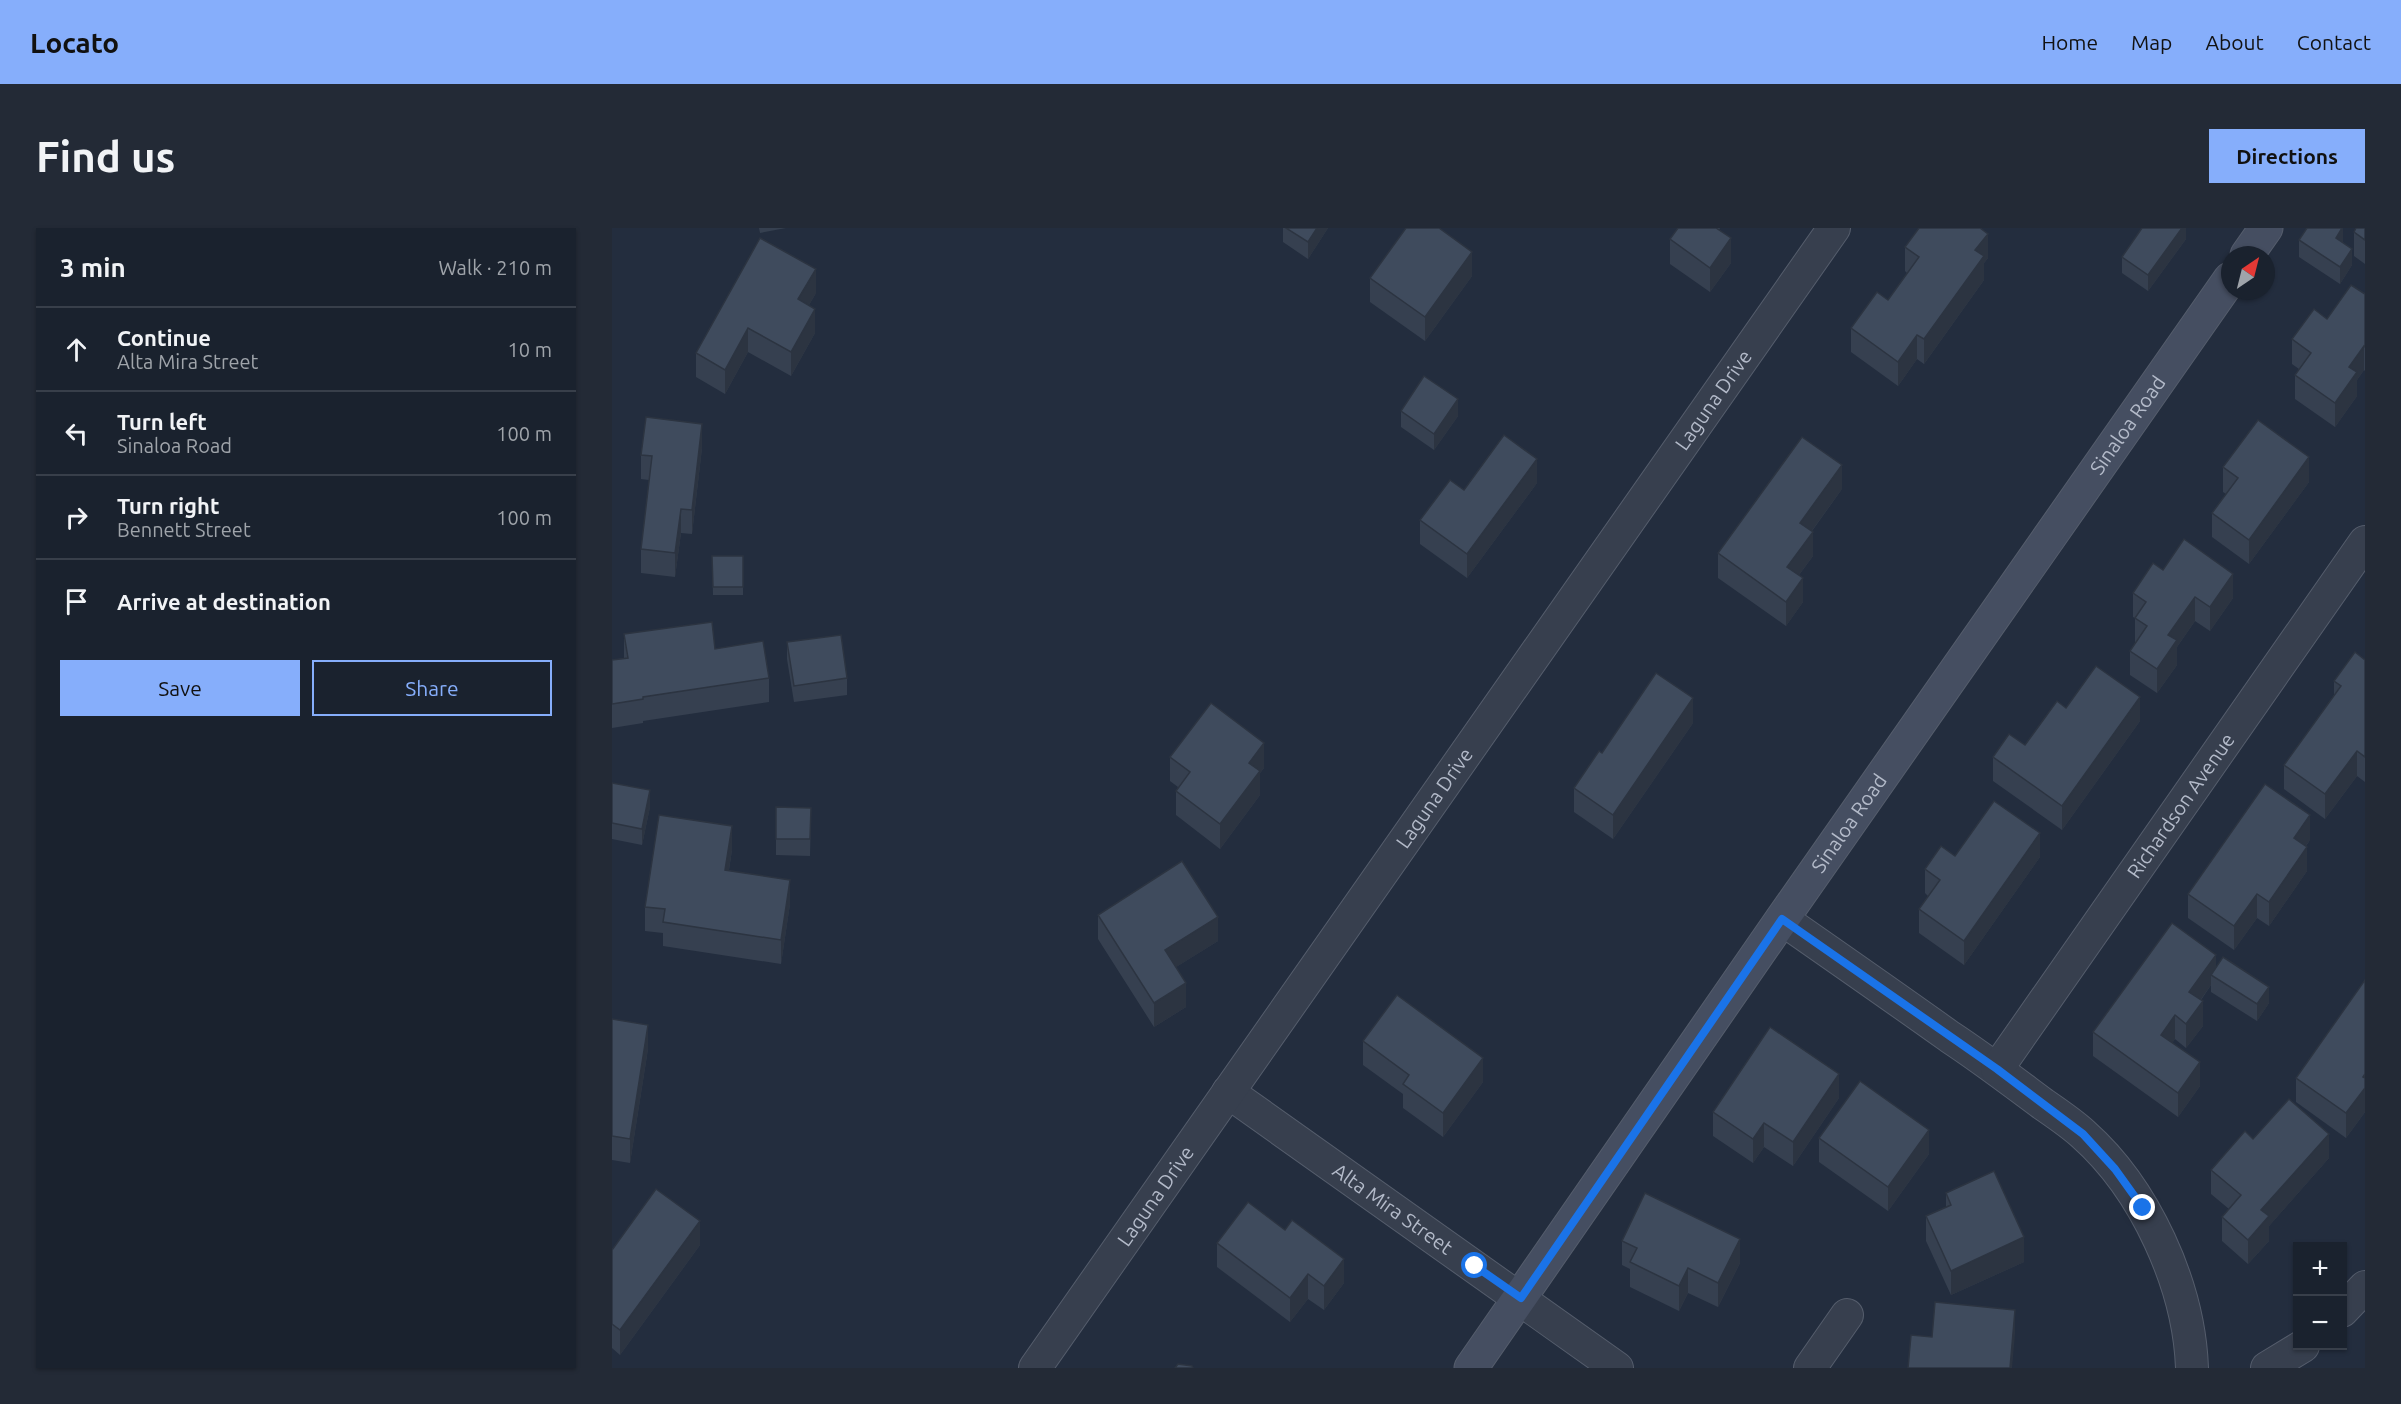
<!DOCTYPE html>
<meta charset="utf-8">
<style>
body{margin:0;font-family:Ubuntu,sans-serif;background:#232a36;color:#f1f3f6}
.controls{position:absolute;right:18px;bottom:18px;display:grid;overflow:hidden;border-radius:0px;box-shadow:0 2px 4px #0004}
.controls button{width:54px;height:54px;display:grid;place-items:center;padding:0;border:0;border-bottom:2px solid #383f4a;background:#1a222e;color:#f1f3f6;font:30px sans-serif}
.compass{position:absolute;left:1609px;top:18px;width:54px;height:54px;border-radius:50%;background:#1a222e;box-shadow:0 2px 4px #0004;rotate:35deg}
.stop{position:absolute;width:18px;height:18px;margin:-14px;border:4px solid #1a73e8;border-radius:50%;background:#fff}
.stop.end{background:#1a73e8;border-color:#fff;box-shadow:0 2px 6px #0008}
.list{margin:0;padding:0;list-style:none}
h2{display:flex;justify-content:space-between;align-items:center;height:78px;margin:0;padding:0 24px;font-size:26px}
h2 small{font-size:20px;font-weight:400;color:#9fa4aa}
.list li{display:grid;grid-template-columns:39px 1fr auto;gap:18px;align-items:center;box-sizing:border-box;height:84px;padding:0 24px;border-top:2px solid #383f4a}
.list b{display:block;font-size:22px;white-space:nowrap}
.list p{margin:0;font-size:20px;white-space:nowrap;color:#9fa4aa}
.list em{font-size:20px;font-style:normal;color:#9fa4aa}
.actions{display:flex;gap:12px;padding:18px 24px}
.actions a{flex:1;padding:14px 0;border:2px solid #86aefb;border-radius:0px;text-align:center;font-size:21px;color:#86aefb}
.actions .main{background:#86aefb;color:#111}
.icon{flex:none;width:33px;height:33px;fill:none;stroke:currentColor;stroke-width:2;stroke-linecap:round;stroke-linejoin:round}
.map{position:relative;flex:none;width:1753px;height:1140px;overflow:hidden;border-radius:0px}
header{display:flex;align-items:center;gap:36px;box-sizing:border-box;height:84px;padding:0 30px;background:#86aefb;color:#111}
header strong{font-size:28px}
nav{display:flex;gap:33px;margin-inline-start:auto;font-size:21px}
.intro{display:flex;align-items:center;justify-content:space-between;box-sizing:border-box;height:144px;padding:0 36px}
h1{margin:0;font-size:42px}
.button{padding:15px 27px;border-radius:0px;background:#86aefb;color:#111;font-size:21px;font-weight:700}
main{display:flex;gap:36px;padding:0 36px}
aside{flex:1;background:#1a222e;border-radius:0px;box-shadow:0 2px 4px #0004}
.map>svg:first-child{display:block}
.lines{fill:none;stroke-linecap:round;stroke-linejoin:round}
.street-casing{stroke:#555d6c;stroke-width:34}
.secondary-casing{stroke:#555d6c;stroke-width:35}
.street{stroke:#373f4e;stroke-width:32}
.secondary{stroke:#454e61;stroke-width:33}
.wall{fill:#364050}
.shaded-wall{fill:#2c3441}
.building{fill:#3f4b5d;stroke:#2c3441;stroke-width:1.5}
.route{stroke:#1a73e8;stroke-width:8}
.labels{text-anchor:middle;stroke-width:6;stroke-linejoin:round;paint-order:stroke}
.street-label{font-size:20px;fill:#b3bac9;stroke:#1c2433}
</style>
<header>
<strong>Locato</strong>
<nav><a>Home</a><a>Map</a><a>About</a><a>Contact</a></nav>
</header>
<div class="intro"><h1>Find us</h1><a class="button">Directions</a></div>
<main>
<aside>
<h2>3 min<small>Walk · 210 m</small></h2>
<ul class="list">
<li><svg class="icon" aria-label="ahead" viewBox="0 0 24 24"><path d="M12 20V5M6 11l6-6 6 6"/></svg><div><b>Continue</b><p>Alta Mira Street</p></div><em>10 m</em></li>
<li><svg class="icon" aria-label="left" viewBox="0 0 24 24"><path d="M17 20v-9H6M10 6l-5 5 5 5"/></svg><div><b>Turn left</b><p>Sinaloa Road</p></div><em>100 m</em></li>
<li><svg class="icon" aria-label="right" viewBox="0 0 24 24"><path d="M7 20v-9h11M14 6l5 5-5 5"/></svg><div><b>Turn right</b><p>Bennett Street</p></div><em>100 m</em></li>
<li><svg class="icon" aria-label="arrive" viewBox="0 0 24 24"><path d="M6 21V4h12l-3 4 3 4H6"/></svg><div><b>Arrive at destination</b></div></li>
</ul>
<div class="actions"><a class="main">Save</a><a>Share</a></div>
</aside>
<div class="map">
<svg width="1753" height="1140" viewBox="0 0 1753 1140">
<rect width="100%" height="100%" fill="#232d3e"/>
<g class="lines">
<g class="street-casing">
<g id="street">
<path d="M1170 691C1226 730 1282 769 1338 809 1370 830 1400 853 1431 876 1444 885 1459 895 1471 906 1533 961 1577 1057 1580 1140"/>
<path id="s1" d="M1385 841 1753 314"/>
<path id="s2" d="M616 864 1005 1140"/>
<path d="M1730 1083 1753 1059"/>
<path id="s3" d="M423 1140 1222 0"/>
<path d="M1198 1140 1235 1087"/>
<path d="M1655 1140 1691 1118"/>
</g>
</g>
<g class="secondary-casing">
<g id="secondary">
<path d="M1635 27 1654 0"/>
<path id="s4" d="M859 1140 1170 691 1618 51"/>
</g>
</g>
<use href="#street" class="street"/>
<use href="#secondary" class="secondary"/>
</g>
<g class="wall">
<path d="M147 0H174L148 5Z"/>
<path d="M671 0H716L696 31 671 14Z"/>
<path d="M1066 0H1108L1107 2 1119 35 1098 64 1058 36V11Z"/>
<path d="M1574 0V11L1536 63 1510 45V29Z"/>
<path d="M1731 0V15L1740 37 1728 56 1687 29V12Z"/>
<path d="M1753 0V36L1742 28V4Z"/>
<path d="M1293 19 1376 30 1372 35V52L1312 136 1305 131 1286 158 1239 124V100L1276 72 1295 45 1293 43Z"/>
<path d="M860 48 813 113 758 74V50Z"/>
<path d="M204 65 197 77 203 105 179 148 136 124 113 166 84 149V125Z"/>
<path d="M1753 66V143L1752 142 1745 152V168L1723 199 1683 171V147L1687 141 1680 136V111L1715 91Z"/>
<path d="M789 183 846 188 822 222 789 199Z"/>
<path d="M90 220 80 306 69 305 63 349 29 345V321L37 252 29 251V227Z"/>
<path d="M1611 239 1697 254 1637 336 1600 309V285L1614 266 1611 264Z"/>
<path d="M925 255 855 350 808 316V292L852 262Z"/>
<path d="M1230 261 1200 303 1201 328 1187 347 1191 374 1174 398 1106 350V325Z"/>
<path d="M100 328H131V367H101Z"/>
<path d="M1551 342 1621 370 1598 403 1583 393 1565 419V437L1545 465 1518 447V423L1523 415V390L1521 389V365Z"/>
<path d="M12 406 103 421 157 450V474L31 493V495L0 500V432L12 430Z"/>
<path d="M175 414 235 450V467L182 474 175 431Z"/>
<path d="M1753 432V554L1745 548 1713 591 1672 561V537L1722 467V453Z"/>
<path d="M1454 480 1528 493 1450 602 1381 553V529L1413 517Z"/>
<path d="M1081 495 1001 611 962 584V560L990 525Z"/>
<path d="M558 529 652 540 648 545V567L608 621 564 587V563L566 559 558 553Z"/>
<path d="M0 555 38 579 30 617 0 611Z"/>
<path d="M164 579 199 580 198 628 164 627Z"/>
<path d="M1698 612 1694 618 1695 643 1657 698 1645 690 1622 722 1576 690V666Z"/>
<path d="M120 622 117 642 178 676 169 736 51 718V705L33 703V679Z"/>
<path d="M1343 628 1428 629 1352 737 1307 705V681L1316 668 1313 665V641Z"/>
<path d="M486 687 606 713 564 739 574 779 542 799 486 711Z"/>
<path d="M1604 739 1657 775 1645 793 1599 764V757L1589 772 1591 798 1574 820 1563 811 1560 815 1588 858 1566 889 1481 828V804Z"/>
<path d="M1753 752V884L1734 910 1684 874V850Z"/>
<path d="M0 791 36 821 18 935 0 932Z"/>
<path d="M751 813 871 854 831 909 791 880V866L751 837Z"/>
<path d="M1227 870 1181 938 1152 919 1141 935 1101 908V884Z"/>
<path d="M1207 910 1317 926 1276 983 1207 934Z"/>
<path d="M1641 911 1717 930 1657 998V1013L1636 1036 1610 1013V989L1617 981 1599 966V942Z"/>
<path d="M1334 965 1412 1034 1339 1067 1314 1013V988L1334 980Z"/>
<path d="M673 1002 732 1055 712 1082 696 1071 678 1094 605 1039V1015Z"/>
<path d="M1010 1013 1128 1035 1106 1079 1076 1065 1067 1083 1018 1059V1041L1010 1037Z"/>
<path d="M88 1017 8 1127 0 1120V1022Z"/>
</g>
<g class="shaded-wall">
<path d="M705 0H716L696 31V14Z"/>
<path d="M1570 0H1574V11L1536 63V47Z"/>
<path d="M1730 0H1731V15L1724 10Z"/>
<path d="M1376 6V30L1372 35V52L1312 136V111L1363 22Z"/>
<path d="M1119 10V35L1098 64V40Z"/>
<path d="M1740 21V37L1728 56V39Z"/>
<path d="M860 24V48L813 113V89Z"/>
<path d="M204 41V65L186 96V71Z"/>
<path d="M203 81V105L179 148V124Z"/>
<path d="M136 100V124L113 166V142Z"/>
<path d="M1305 107V131L1286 158V134Z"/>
<path d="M1752 118V142L1745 152V168L1723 199V175L1737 139Z"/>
<path d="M846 171V188L822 222V206Z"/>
<path d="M90 196V220L80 306V282Z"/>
<path d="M1697 229V254L1637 336V312Z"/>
<path d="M925 231V255L855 350V326Z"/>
<path d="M1230 237V261L1188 319V295Z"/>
<path d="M69 281V305L63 349V325Z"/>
<path d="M1201 304V328L1175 363V339Z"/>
<path d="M1621 346V370L1598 403V379Z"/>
<path d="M1191 350V374L1174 398V374Z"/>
<path d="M1583 369V393L1565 419V437L1545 465V441L1556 407Z"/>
<path d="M1528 469V493L1450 602V578Z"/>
<path d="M1081 470V495L1001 611V587Z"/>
<path d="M652 515V540L648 545V567L608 621V596L637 535Z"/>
<path d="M1745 523V548L1713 591V566Z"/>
<path d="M38 562V579L30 617V601Z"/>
<path d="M1698 587V612L1682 634V610Z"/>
<path d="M120 598V622L113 666V642Z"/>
<path d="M1428 605V629L1352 737V713Z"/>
<path d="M1695 619V643L1657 698V674Z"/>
<path d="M178 652V676L169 736V712Z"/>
<path d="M1645 666V690L1622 722V698Z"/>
<path d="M606 689V713L553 746V722Z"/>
<path d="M1604 727V750L1599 747V757L1577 788V764Z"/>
<path d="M574 755V779L542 799V775Z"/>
<path d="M1657 759V775L1645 793V776Z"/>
<path d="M1591 773V798L1574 820V796Z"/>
<path d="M1563 787V811L1549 831V807Z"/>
<path d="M36 797V821L18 935V911Z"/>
<path d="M871 830V854L831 909V885Z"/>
<path d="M1588 834V858L1566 889V865Z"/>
<path d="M1227 846V870L1181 938V914Z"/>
<path d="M1753 846V884L1734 910V885Z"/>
<path d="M1152 895V919L1141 935V911Z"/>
<path d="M1317 902V926L1276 983V959Z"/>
<path d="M1717 906V930L1657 998V1013L1636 1036V1012L1649 982Z"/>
<path d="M88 993V1017L8 1127V1102Z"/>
<path d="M1412 1009V1034L1339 1067V1043Z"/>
<path d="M1128 1011V1035L1106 1079V1055Z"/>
<path d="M732 1031V1055L712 1082V1058Z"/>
<path d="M1076 1040V1065L1067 1083V1058Z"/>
<path d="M696 1046V1071L678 1094V1070Z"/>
<path d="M1403 1082V1106L1400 1140H1398Z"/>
</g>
<g class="building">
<path d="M674 0H705L696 14Z"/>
<path d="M794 0H827L860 24 813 89 758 50Z"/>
<path d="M1066 0H1104L1119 10 1098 40 1058 11Z"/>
<path d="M1307 0H1368L1376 6 1363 22 1372 28 1312 111 1305 107 1286 134 1239 100 1265 64 1276 72 1307 29 1293 19Z"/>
<path d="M1530 0H1570L1536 47 1510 29Z"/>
<path d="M1695 0H1730L1724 10 1740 21 1728 39 1687 12Z"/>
<path d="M1744 0H1753V12L1742 4Z"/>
<path d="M148 10 204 41 186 71 203 81 179 124 136 100 113 142 84 125Z"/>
<path d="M1739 57 1753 66V119L1752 118 1737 139 1745 144 1723 175 1683 147 1699 125 1680 111 1702 81 1715 91Z"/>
<path d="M812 148 846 171 822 206 789 183Z"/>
<path d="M34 189 90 196 80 282 69 281 63 325 29 321 40 228 29 227Z"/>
<path d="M1646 192 1697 229 1637 312 1600 285 1626 250 1611 239Z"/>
<path d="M892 207 925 231 855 326 808 292 838 252 852 262Z"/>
<path d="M1190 209 1230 237 1188 295 1201 304 1175 339 1191 350 1174 374 1106 325Z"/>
<path d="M1572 311 1621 346 1598 379 1583 369 1556 407 1565 412 1545 441 1518 423 1535 398 1523 390 1534 374 1521 365 1541 335 1551 342Z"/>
<path d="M100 328H131V359H101Z"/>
<path d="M100 394 103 421 151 413 157 450 31 469V471L0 476V432L16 430 12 406Z"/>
<path d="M229 407 235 450 182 458 175 414Z"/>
<path d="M1743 424 1753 432V529L1745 523 1713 566 1672 537 1729 458 1722 453Z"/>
<path d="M1484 438 1528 469 1450 578 1381 529 1397 506 1413 517 1445 473 1454 480Z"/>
<path d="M1044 445 1081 470 1001 587 962 560 987 523 990 525Z"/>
<path d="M599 475 652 515 637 535 648 543 608 596 564 563 578 544 558 529Z"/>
<path d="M0 555 38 562 30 601 0 595Z"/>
<path d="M1653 556 1698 587 1682 610 1695 619 1657 674 1645 666 1622 698 1576 666Z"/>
<path d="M1382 573 1428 605 1352 713 1307 681 1328 652 1313 641 1329 618 1343 628Z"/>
<path d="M164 579 199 580 198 611H164Z"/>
<path d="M47 587 120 598 113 642 178 652 169 712 51 694 53 681 33 679Z"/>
<path d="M570 633 606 689 553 722 574 755 542 775 486 687Z"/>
<path d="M1560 695 1604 727 1577 764 1591 773 1574 796 1563 787 1549 807 1588 834 1566 865 1481 804Z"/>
<path d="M1611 729 1657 759 1645 776 1599 747Z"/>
<path d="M1753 752V846L1751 849 1753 850V860L1734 885 1684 850Z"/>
<path d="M785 767 871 830 831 885 791 856 797 847 751 813Z"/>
<path d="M0 791 36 797 18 911 0 908Z"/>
<path d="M1158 799 1227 846 1181 914 1152 895 1141 911 1101 884Z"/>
<path d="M1248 853 1317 902 1276 959 1207 910Z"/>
<path d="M1677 871 1717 906 1649 982 1657 988 1636 1012 1610 989 1629 967 1599 942 1633 903 1641 911Z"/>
<path d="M1382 943 1412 1009 1339 1043 1314 988 1339 977 1334 965Z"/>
<path d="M44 961 88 993 8 1102 0 1096V1022Z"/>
<path d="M1033 965 1128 1011 1106 1055 1076 1040 1067 1058 1018 1034 1025 1020 1010 1013Z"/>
<path d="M636 974 673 1002 680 992 732 1031 712 1058 696 1046 678 1070 605 1015Z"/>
<path d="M1323 1074 1403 1082 1398 1140H1296L1299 1107 1320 1109Z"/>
<path d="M566 1136 580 1138 581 1140H563Z"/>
</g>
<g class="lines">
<path class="route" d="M863 1038 909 1070 1170 691 1385 841 1471 906 1503 941 1531 980"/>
</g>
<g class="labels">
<g class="street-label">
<text dy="7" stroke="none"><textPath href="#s3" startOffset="1182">Laguna Drive</textPath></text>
<text dy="7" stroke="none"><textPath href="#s4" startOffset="1149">Sinaloa Road</textPath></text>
<text dy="7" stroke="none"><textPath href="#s3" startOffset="696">Laguna Drive</textPath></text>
<text dy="7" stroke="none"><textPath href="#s1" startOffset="321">Richardson Avenue</textPath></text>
<text dy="7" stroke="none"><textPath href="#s4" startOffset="663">Sinaloa Road</textPath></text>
<text dy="7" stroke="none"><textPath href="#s3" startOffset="210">Laguna Drive</textPath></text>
<text dy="7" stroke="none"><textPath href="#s2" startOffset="202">Alta Mira Street</textPath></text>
</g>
</g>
</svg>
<div class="controls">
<button>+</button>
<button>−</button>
</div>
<svg class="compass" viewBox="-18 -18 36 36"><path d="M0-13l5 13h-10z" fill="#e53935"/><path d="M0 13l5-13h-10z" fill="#9fa4aa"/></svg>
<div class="stop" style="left:863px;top:1038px"></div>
<div class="stop end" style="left:1531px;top:980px"></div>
</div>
</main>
